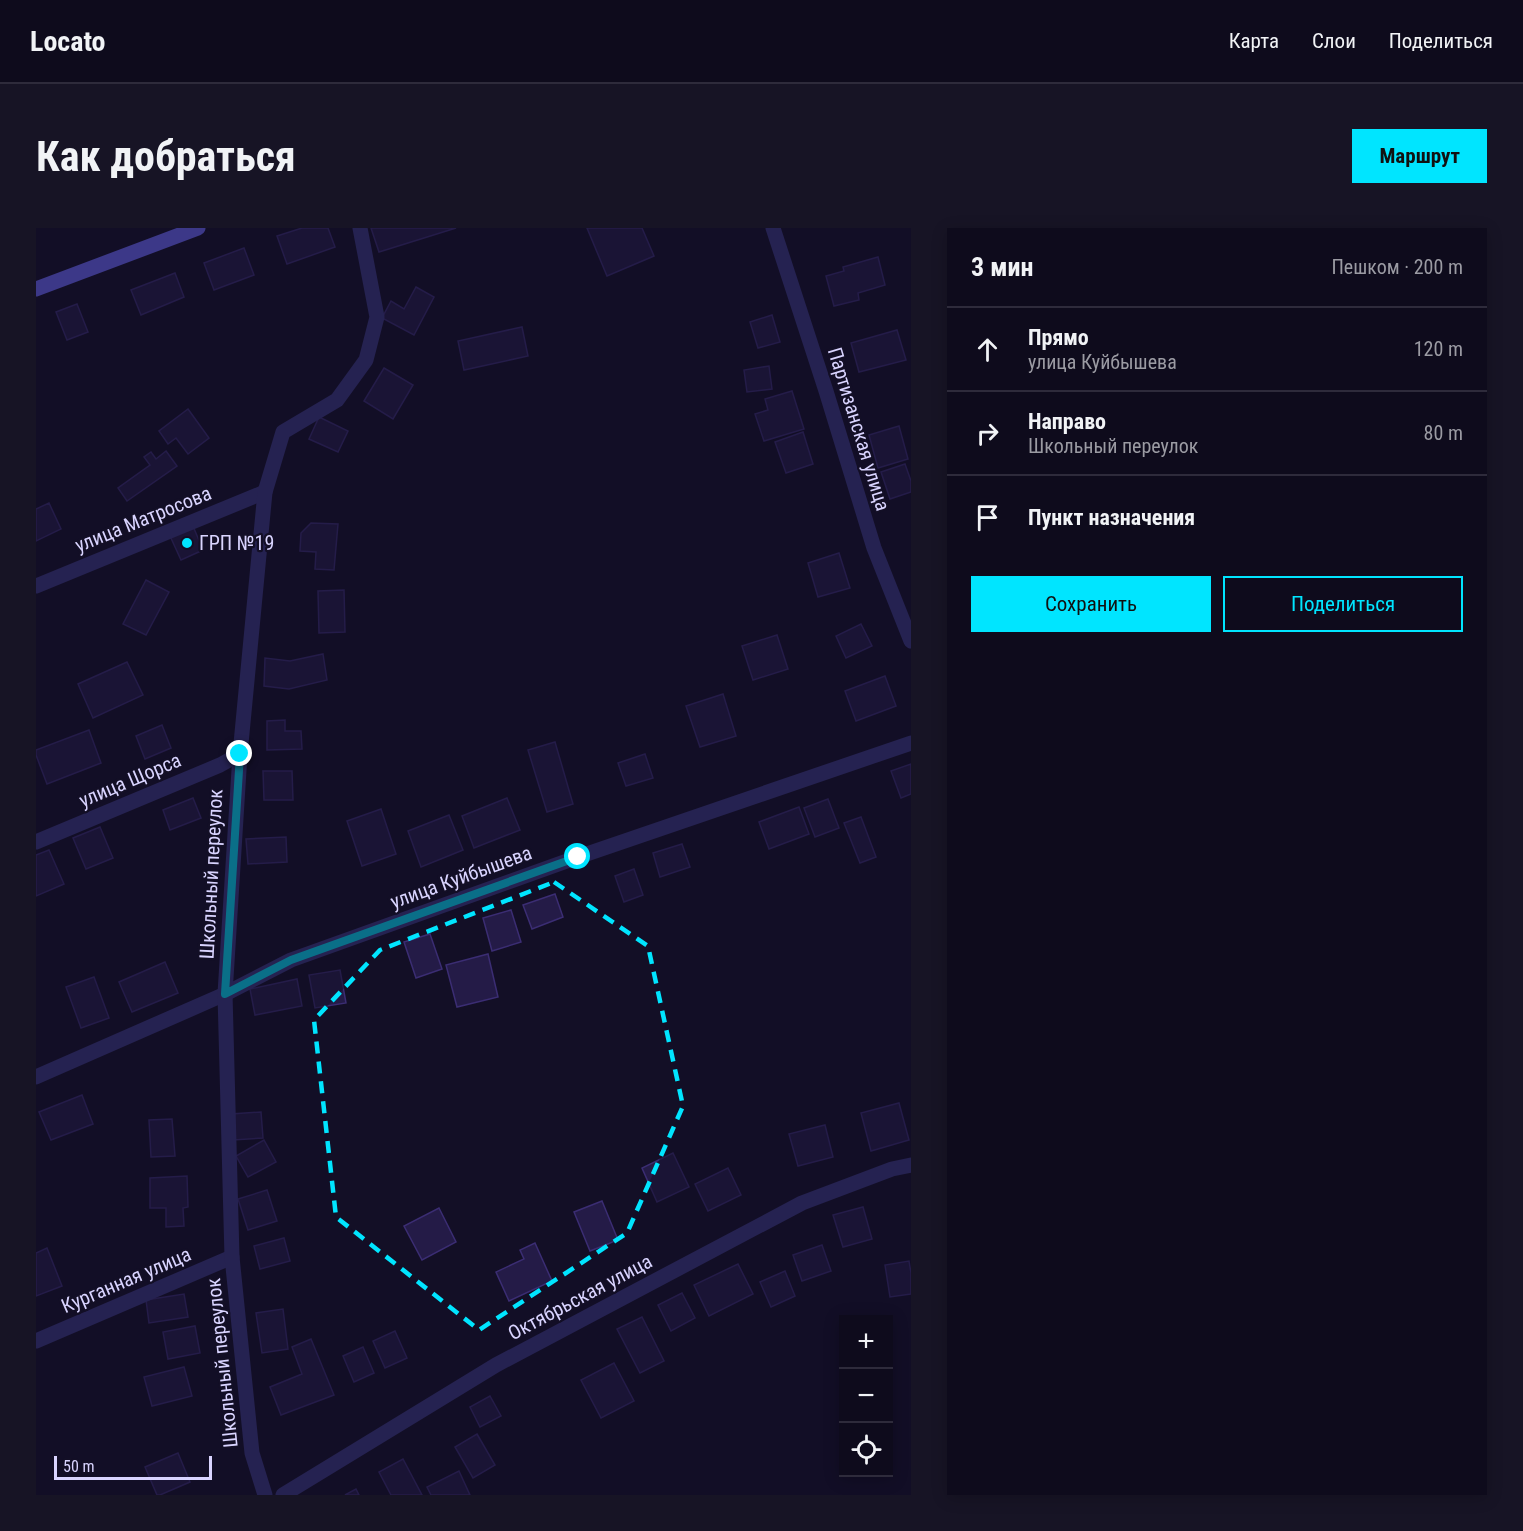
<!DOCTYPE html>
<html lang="ru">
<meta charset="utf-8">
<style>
body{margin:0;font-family:"Roboto Condensed",sans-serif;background:#171425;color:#f1f3f6}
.controls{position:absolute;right:18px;bottom:18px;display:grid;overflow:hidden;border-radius:0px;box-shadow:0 3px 15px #0003}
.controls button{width:54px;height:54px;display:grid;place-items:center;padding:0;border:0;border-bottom:2px solid #2e2b3b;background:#0e0b1c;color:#f1f3f6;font:30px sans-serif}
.scale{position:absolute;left:18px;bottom:15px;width:158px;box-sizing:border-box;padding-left:6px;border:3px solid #d9d4ff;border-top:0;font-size:16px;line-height:21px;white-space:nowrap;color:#d9d4ff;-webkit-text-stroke:4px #130f26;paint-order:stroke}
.stop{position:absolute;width:18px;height:18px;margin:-14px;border:4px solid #00e5ff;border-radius:50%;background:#fff}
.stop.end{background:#00e5ff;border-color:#fff;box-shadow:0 2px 6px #0008}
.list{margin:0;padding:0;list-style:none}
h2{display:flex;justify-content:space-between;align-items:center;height:78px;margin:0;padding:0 24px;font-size:26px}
h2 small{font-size:20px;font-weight:400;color:#9b9ba3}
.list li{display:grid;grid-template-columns:39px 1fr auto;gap:18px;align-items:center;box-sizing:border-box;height:84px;padding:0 24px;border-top:2px solid #2e2b3b}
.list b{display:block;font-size:22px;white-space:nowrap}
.list p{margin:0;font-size:20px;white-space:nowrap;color:#9b9ba3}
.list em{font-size:20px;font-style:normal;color:#9b9ba3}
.actions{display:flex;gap:12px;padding:18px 24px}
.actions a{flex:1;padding:14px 0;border:2px solid #00e5ff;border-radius:0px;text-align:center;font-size:21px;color:#00e5ff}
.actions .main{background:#00e5ff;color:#111}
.icon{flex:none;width:33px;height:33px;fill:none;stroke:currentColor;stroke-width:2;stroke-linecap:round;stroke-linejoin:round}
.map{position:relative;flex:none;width:875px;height:1267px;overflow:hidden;border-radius:0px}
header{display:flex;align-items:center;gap:36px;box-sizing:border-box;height:84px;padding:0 30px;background:#0e0b1c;border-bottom:2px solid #2e2b3b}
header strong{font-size:28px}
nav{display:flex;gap:33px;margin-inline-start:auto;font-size:21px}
.intro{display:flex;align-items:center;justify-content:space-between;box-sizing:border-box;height:144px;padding:0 36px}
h1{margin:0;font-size:42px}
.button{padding:15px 27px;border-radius:0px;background:#00e5ff;color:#111;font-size:21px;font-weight:700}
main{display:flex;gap:36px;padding:0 36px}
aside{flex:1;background:#0e0b1c;border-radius:0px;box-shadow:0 3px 15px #0003}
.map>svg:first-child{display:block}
.building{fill:#241b47;stroke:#3b2d73;stroke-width:1.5}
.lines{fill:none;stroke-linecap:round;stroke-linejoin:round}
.street{stroke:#3d3a85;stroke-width:15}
.secondary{stroke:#6f6bff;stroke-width:15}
.route{stroke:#00e5ff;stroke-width:8}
.marked{fill:none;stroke:#00e5ff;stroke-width:4.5;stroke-dasharray:12 8;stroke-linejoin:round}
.poi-dot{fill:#00e5ff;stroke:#130f26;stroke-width:2}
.labels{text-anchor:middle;stroke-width:4.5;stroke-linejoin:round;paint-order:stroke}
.street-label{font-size:20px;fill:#d9d4ff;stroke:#130f26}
.poi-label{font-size:20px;fill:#d9d4ff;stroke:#130f26;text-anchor:start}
</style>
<header>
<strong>Locato</strong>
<nav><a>Карта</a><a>Слои</a><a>Поделиться</a></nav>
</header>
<div class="intro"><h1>Как добраться</h1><a class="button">Маршрут</a></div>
<main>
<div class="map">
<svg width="875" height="1267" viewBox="0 0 875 1267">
<rect width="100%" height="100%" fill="#130f26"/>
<g class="building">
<path d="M266 0H292L299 19 251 36 241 8Z"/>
<path d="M335 0H420L343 24Z"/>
<path d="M551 0H606L618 28 571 48Z"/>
<path d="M208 20 218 47 178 62 168 35Z"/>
<path d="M842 29 849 57 822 65 823 72 798 78 790 48 808 43 807 39Z"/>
<path d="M139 45 148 69 105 87 95 62Z"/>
<path d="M380 59 398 69 378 107 346 90 355 73 368 81Z"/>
<path d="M41 76 52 104 31 112 20 84Z"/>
<path d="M736 87 744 114 722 120 714 94Z"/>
<path d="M486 99 492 128 428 142 422 113Z"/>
<path d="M861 102 870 132 823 144 815 115Z"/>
<path d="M733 138 736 161 711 164 708 142Z"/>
<path d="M348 140 377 157 357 191 328 173Z"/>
<path d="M756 163 768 201 728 213 719 186 732 182 729 171Z"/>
<path d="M152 181 173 210 152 226 140 210 132 216 123 203Z"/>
<path d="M283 189 312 203 302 224 273 211Z"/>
<path d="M863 198 872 231 842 240 833 207Z"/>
<path d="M767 204 777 236 750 245 739 214Z"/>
<path d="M130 223 141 238 91 273 82 260 114 237 108 229 115 224 120 231Z"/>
<path d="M869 236 875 253V264L854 271 845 244Z"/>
<path d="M13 275 25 301 0 313V281Z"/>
<path d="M275 295 302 296 298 342 279 341 280 324 264 323 265 305Z"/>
<path d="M157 298 167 322 145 332 134 308Z"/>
<path d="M803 325 814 360 782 369 772 335Z"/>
<path d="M110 352 133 364 110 407 87 396Z"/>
<path d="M308 362 309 404 283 405 282 363Z"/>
<path d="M825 396 836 418 810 430 800 408Z"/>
<path d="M741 407 752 441 717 452 706 418Z"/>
<path d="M287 426 291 452 253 461 228 458 229 430 254 433Z"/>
<path d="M91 434 107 467 57 490 42 456Z"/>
<path d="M849 448 860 478 820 493 809 463Z"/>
<path d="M687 466 700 508 664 519 650 478Z"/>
<path d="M249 492V503H265L266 521 231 522V493Z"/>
<path d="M126 497 135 520 109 531 100 508Z"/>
<path d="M53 502 65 535 11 556 0 527V522Z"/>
<path d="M519 514 537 576 511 584 492 522Z"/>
<path d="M609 526 617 550 590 558 582 535Z"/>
<path d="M875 536V566L865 570 855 543Z"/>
<path d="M227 543H256L257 572H228Z"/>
<path d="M157 570 165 590 134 602 127 582Z"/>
<path d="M471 570 484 602 438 620 426 588Z"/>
<path d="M792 571 803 600 779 609 768 580Z"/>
<path d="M763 579 773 606 733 621 723 594Z"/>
<path d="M345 581 360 626 326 638 311 593Z"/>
<path d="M413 587 427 622 385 639 372 603Z"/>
<path d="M825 589 840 629 824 635 808 595Z"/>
<path d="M64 599 77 630 50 641 37 610Z"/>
<path d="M250 609 251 634 212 636 210 611Z"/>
<path d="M646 616 654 639 624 649 617 625Z"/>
<path d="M13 622 28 656 0 668V627Z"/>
<path d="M598 641 607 667 588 674 579 648Z"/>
<path d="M519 666 527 689 496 701 487 677Z"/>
<path d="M475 682 485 714 456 723 447 690Z"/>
<path d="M394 706 406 741 380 750 368 714Z"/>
<path d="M452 726 462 769 421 779 410 737Z"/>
<path d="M129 734 142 765 96 784 83 754Z"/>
<path d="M304 742 310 775 279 780 273 747Z"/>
<path d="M58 749 73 790 45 800 30 759Z"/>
<path d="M261 751 266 778 219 787 214 761Z"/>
<path d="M46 867 57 896 15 912 3 884Z"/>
<path d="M863 875 873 912 835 923 825 885Z"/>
<path d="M225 884 227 910 197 912 195 886Z"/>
<path d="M136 891 139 928 115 929 113 892Z"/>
<path d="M789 897 797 929 762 938 753 906Z"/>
<path d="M228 912 240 934 212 949 200 928Z"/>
<path d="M637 925 653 959 621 974 606 940Z"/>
<path d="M692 940 705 967 672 983 659 956Z"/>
<path d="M151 948 152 979 147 980 148 998 130 999V980H114V950Z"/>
<path d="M231 962 241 993 212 1002 202 971Z"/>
<path d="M566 973 582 1012 554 1023 538 984Z"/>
<path d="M827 979 836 1011 807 1019 797 987Z"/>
<path d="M403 980 420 1014 386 1032 368 998Z"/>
<path d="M248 1010 254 1033 224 1041 218 1018Z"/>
<path d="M499 1015 516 1053 473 1073 460 1044 488 1031 484 1022Z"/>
<path d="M786 1017 795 1043 766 1053 757 1027Z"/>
<path d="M11 1020 26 1058 0 1068V1025Z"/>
<path d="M873 1033 875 1045V1066L854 1069 849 1037Z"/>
<path d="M702 1036 717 1066 673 1088 658 1057Z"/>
<path d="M749 1043 759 1068 735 1079 724 1054Z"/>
<path d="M646 1065 659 1090 635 1103 622 1077Z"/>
<path d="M148 1066 152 1089 113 1095 110 1072Z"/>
<path d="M247 1081 252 1121 226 1125 220 1085Z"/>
<path d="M606 1089 628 1133 604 1145 581 1101Z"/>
<path d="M159 1098 164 1125 132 1131 127 1104Z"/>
<path d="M359 1103 371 1130 349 1140 337 1113Z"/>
<path d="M275 1111 298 1167 245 1187 234 1159 266 1146 256 1119Z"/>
<path d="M327 1119 338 1145 318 1154 307 1128Z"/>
<path d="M578 1135 598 1173 565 1190 545 1152Z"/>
<path d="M148 1139 156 1168 116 1178 108 1149Z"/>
<path d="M454 1168 465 1188 444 1199 434 1179Z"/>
<path d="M441 1206 459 1237 437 1250 419 1219Z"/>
<path d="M142 1225 154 1254 124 1267H121L109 1239Z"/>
<path d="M367 1231 386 1267H355L343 1244Z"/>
<path d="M423 1243 434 1267H395L391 1259Z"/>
<path d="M320 1261 323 1267H309Z"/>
</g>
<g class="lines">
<g class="street">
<path d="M737 0 790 163 838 320 875 413"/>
<path d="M0 358 229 264"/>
<path d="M0 614 184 537 204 526"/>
<path d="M0 849 189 766 255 732 542 629 875 515"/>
<path d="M0 1113 196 1029"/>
<path d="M229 1267 216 1225 196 1029 189 766 204 526 229 264 247 204 301 172 330 132 341 89 324 0"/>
<path d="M247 1267 460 1137 766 975 856 941 875 937"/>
</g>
<path class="secondary" d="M0 61 162 0"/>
</g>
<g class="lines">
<path class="route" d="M204 526 189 766 255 732 542 629"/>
</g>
<path d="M0 0H875V1267H0ZM518 654 612 718 647 878 591 1005 443 1102 300 989 278 792 344 722Z" fill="#130f26" fill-opacity=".55" fill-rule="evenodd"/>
<path class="marked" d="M518 654 612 718 647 878 591 1005 443 1102 300 989 278 792 344 722Z"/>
<circle class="poi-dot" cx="151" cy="315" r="6"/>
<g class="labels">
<g class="street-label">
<text transform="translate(823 201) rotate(73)" y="7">Партизанская улица</text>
<text transform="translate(107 291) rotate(-22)" y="7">улица Матросова</text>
<text transform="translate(94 552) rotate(-23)" y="7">улица Щорса</text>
<text transform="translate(175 646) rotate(-87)" y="7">Школьный переулок</text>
<text transform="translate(425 649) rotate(-20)" y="7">улица Куйбышева</text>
<text transform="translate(90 1052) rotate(-23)" y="7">Курганная улица</text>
<text transform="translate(544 1069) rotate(-28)" y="7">Октябрьская улица</text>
<text transform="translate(186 1135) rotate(-96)" y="7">Школьный переулок</text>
</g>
<g class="poi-label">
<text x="163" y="322">ГРП №19</text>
</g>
</g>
</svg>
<div class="controls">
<button>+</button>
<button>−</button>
<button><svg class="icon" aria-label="locate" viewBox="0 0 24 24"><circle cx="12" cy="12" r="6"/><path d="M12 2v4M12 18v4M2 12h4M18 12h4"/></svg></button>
</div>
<div class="scale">50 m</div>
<div class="stop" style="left:542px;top:629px"></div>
<div class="stop end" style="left:204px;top:526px"></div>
</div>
<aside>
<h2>3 мин<small>Пешком · 200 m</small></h2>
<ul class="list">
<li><svg class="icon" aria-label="ahead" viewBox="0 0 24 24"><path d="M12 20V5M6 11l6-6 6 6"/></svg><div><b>Прямо</b><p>улица Куйбышева</p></div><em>120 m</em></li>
<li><svg class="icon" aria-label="right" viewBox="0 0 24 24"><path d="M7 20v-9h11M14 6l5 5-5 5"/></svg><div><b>Направо</b><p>Школьный переулок</p></div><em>80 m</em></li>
<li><svg class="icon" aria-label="arrive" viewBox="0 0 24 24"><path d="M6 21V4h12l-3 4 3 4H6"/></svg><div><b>Пункт назначения</b></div></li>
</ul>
<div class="actions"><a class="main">Сохранить</a><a>Поделиться</a></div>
</aside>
</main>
